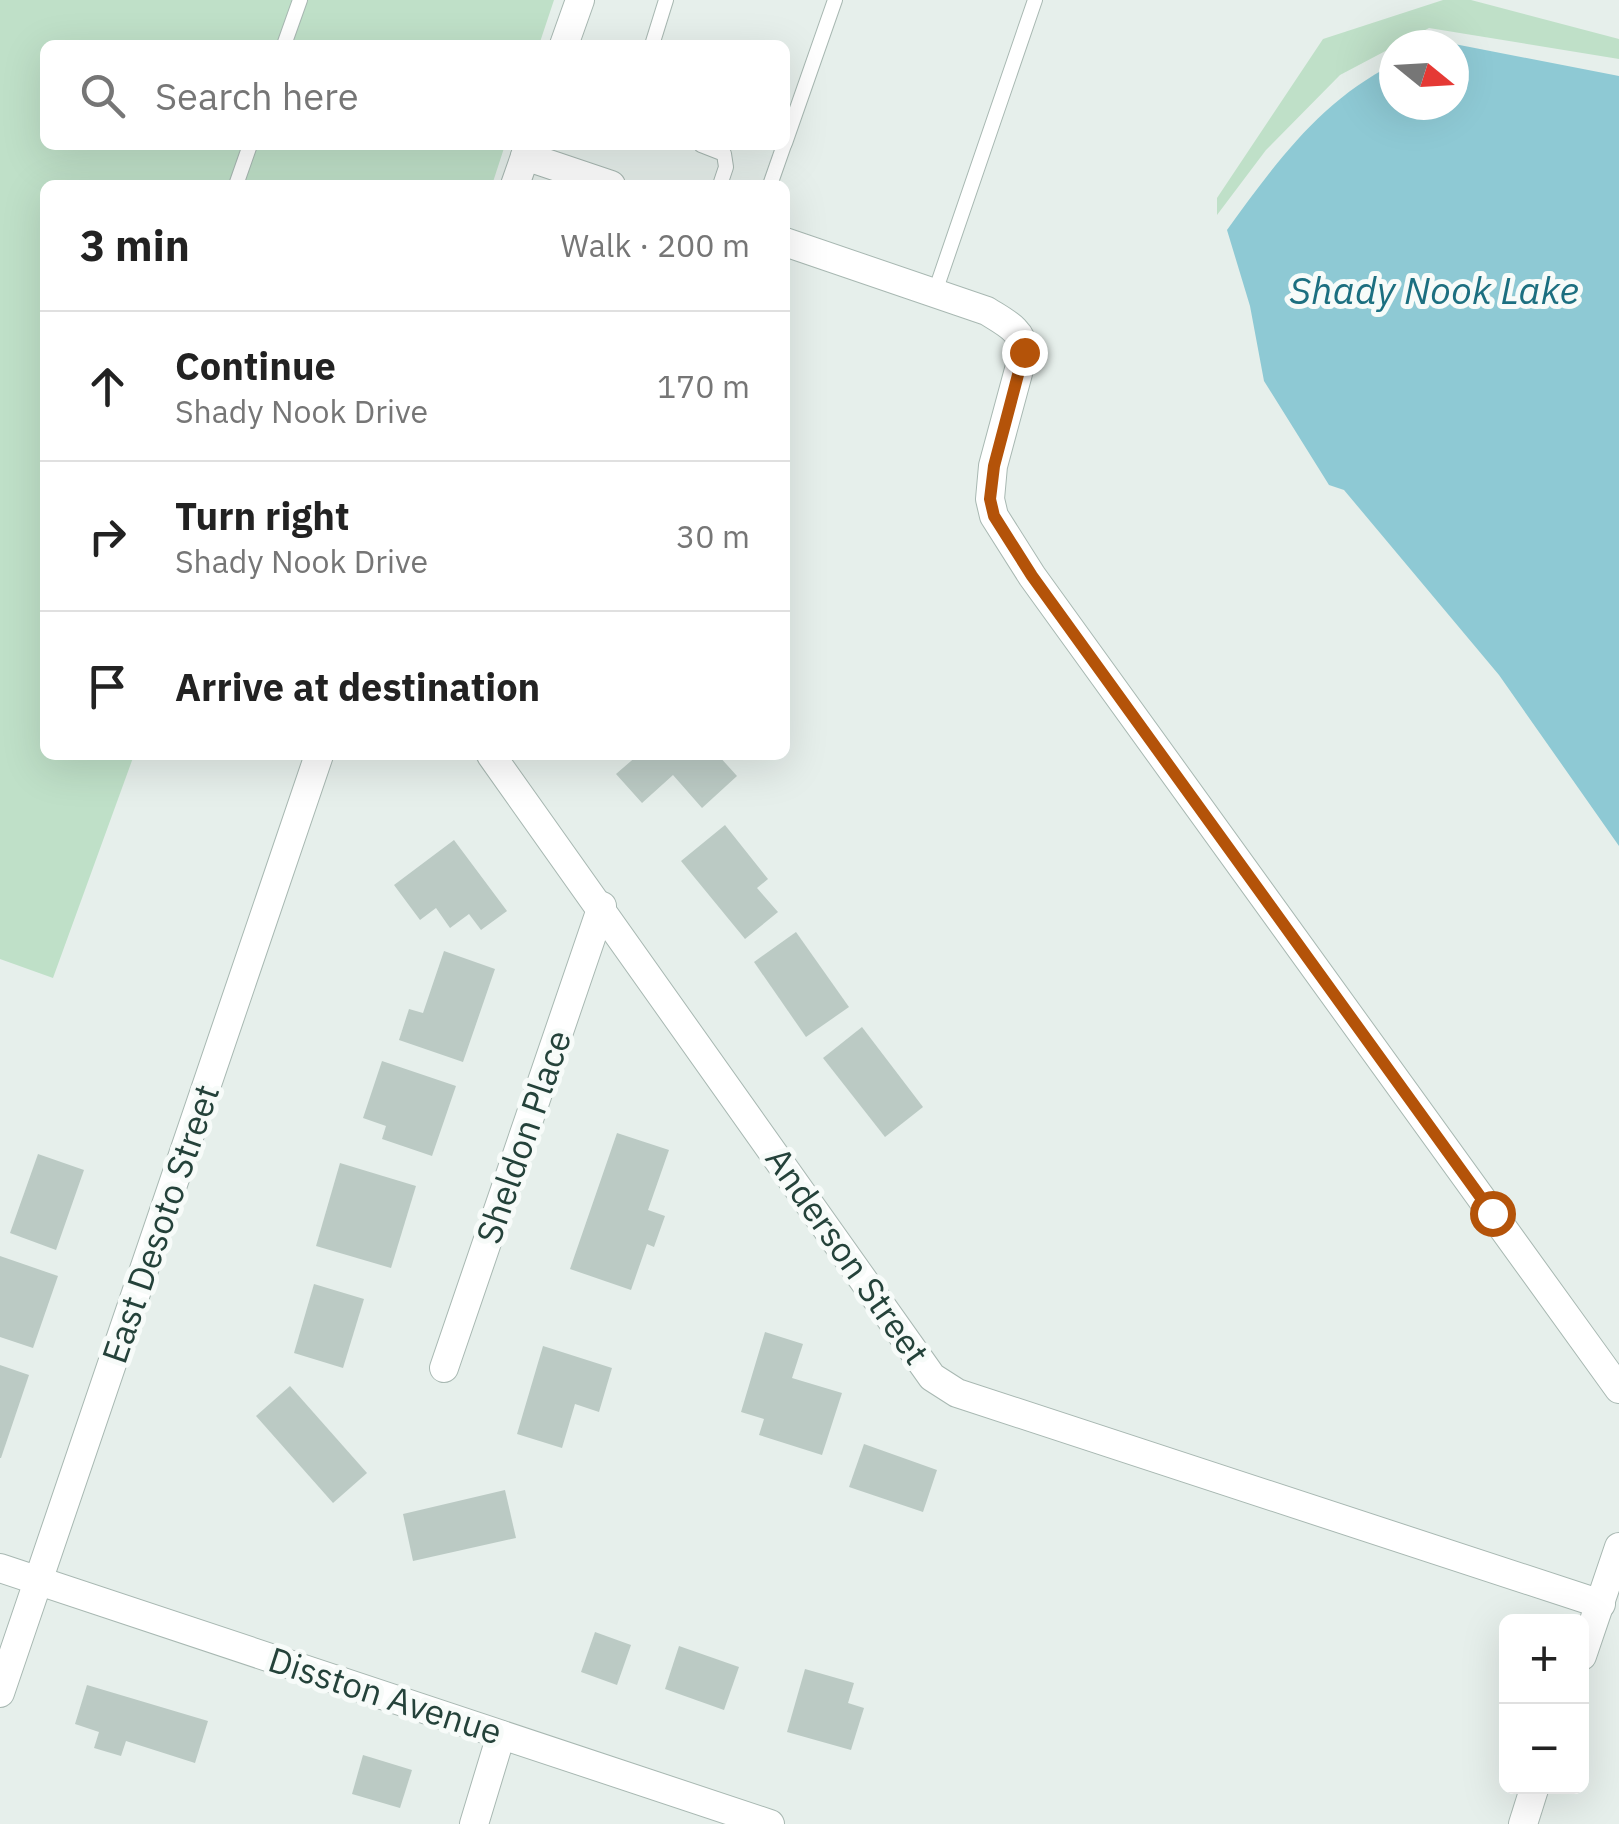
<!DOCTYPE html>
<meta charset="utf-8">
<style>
body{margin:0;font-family:"IBM Plex Sans",sans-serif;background:#f2f2f2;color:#222}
.controls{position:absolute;right:30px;bottom:30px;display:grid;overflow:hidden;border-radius:15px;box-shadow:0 10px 40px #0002}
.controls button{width:90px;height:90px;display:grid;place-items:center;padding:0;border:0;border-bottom:2px solid #e0e0e0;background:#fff;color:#222;font:50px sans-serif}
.compass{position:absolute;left:1379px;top:30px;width:90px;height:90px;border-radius:50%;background:#fff;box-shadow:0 10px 40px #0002;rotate:108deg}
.stop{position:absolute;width:30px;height:30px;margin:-22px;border:8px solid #b45309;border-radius:50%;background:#fff}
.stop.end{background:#b45309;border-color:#fff;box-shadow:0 2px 10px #0008}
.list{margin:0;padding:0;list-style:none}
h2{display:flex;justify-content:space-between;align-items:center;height:130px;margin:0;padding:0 40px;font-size:42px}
h2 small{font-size:32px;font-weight:400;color:#767676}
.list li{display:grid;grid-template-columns:65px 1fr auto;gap:30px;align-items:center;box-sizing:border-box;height:150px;padding:0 40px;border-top:2px solid #e0e0e0}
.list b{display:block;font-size:38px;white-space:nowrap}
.list p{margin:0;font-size:32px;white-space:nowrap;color:#767676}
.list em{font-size:32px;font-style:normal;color:#767676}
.icon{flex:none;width:55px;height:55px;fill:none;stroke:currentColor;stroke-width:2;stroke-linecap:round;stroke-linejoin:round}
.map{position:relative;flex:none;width:1619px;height:1824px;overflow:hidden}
.search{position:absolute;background:#fff;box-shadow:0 10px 40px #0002;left:40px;top:40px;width:750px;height:110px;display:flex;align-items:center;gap:25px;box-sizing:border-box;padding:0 35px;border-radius:15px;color:#767676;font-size:38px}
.panel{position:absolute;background:#fff;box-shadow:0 10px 40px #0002;left:40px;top:180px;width:750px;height:580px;border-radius:15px}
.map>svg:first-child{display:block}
.green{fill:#bfe0c8}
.water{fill:#8ec9d4}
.building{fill:#bbcac4}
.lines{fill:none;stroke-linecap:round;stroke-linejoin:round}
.service-casing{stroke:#a8b8b2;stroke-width:16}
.minor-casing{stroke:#a8b8b2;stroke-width:30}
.service{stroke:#fff;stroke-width:14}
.minor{stroke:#fff;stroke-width:28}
.route{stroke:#b45309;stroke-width:12}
.labels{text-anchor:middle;stroke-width:10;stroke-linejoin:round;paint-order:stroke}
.street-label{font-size:35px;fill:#24423a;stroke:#f7fbf9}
.water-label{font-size:38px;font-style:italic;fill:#1c6f80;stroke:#f7fbf9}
</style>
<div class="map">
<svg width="1619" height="1824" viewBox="0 0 1619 1824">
<rect width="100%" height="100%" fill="#e6efeb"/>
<g class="green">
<path d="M0 0H554L539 45H45V145H505L492 185H45V755H134L53 978 0 959Z"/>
<path d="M1443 0H1471L1619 39V59L1429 28 1340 75 1266 150 1217 215V198L1323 39Z"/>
</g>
<path class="water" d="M1439 41 1619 76V846L1499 675 1344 490 1329 485 1264 381 1250 306 1227 230C1275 164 1320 101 1394 64V105H1454V45H1431Z"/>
<g class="building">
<path d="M638 755H718L737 776 702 808 673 775 642 803 616 774Z"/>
<path d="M725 825 768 879 757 888 778 912 745 939 681 861Z"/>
<path d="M454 840 507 911 481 930 469 914 450 928 436 908 420 920 394 885Z"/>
<path d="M796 932 849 1007 806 1037 754 962Z"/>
<path d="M444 951 495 969 463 1062 399 1040 409 1009 423 1013Z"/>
<path d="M862 1027 923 1107 885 1137 823 1058Z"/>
<path d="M382 1061 456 1086 432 1156 382 1139 386 1126 363 1118Z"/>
<path d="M617 1133 669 1150 648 1210 665 1216 654 1247 647 1244 631 1290 570 1269Z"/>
<path d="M38 1154 84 1170 56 1250 10 1233Z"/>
<path d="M340 1163 416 1186 391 1268 316 1246Z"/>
<path d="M0 1256 58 1276 33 1348 0 1337Z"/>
<path d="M314 1284 364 1299 343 1368 294 1353Z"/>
<path d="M765 1332 803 1344 792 1378 842 1393 822 1455 759 1435 764 1419 741 1412Z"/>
<path d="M543 1346 612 1368 599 1412 575 1404 562 1448 517 1434Z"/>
<path d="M0 1365 29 1375 1 1458H0Z"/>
<path d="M290 1386 367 1473 333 1503 256 1416Z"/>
<path d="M864 1444 937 1470 923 1512 849 1487Z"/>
<path d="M505 1490 516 1538 413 1561 403 1514Z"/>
<path d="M595 1632 631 1645 617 1685 581 1672Z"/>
<path d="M679 1646 739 1667 724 1710 665 1689Z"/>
<path d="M805 1669 854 1683 848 1703 864 1708 851 1750 787 1732Z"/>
<path d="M87 1685 208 1721 195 1763 126 1741 121 1756 94 1748 99 1732 75 1724Z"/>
<path d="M363 1755 412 1770 400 1808 352 1794Z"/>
</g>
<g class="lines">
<g class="service-casing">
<g id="service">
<path d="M284 45 300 0"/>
<path d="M652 45 666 0"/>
<path d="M785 143 835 0"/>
<path d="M701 145 724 154 726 167 720 185"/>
<path d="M236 185 250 145"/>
<path d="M770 185 784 145"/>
<path d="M935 292 1035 0"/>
</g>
</g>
<g class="minor-casing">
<g id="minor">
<path d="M564 45 580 0"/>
<path d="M525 156 611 185"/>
<path d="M515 185 529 145"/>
<path d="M785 242 987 311C1004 322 1023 330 1024 351L993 466 990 499 994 516 1032 576 1619 1389"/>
<path d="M491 755 932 1377 957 1393 1601 1604"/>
<path d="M444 1368 602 906"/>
<path d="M0 1568 770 1824"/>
<path d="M1582 1656 1619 1547"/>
<path d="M0 1693 319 755"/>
<path d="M474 1824 501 1735"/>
<path d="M1523 1824 1535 1786"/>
</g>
</g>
<use href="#service" class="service"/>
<use href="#minor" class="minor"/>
</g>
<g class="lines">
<path class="route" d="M1024 352 994 466 990 499 994 516 1032 576 1492 1213"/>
</g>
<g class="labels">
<g class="street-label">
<text transform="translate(524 1137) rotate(-71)" y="12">Sheldon Place</text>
<text transform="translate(161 1224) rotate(-71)" y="12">East Desoto Street</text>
<text transform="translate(847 1256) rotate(55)" y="12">Anderson Street</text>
<text transform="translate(385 1696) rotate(18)" y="12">Disston Avenue</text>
</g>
<g class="water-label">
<text x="1434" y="304">Shady Nook Lake</text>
</g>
</g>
</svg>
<div class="controls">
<button>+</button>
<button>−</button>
</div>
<svg class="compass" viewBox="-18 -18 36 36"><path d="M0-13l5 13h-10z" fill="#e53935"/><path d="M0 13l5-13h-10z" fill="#767676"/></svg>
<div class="stop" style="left:1492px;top:1213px"></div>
<div class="stop end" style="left:1024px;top:352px"></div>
<div class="search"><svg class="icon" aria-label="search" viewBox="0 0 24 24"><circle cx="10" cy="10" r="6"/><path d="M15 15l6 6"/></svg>Search here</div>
<section class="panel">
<h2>3 min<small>Walk · 200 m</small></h2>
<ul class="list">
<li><svg class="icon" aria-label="ahead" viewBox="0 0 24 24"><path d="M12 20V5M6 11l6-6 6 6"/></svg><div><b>Continue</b><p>Shady Nook Drive</p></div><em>170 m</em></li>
<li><svg class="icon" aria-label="right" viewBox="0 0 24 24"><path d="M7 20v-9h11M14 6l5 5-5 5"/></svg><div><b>Turn right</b><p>Shady Nook Drive</p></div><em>30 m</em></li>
<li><svg class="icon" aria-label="arrive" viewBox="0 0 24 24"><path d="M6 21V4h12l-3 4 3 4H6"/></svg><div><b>Arrive at destination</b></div></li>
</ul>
</section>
</div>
